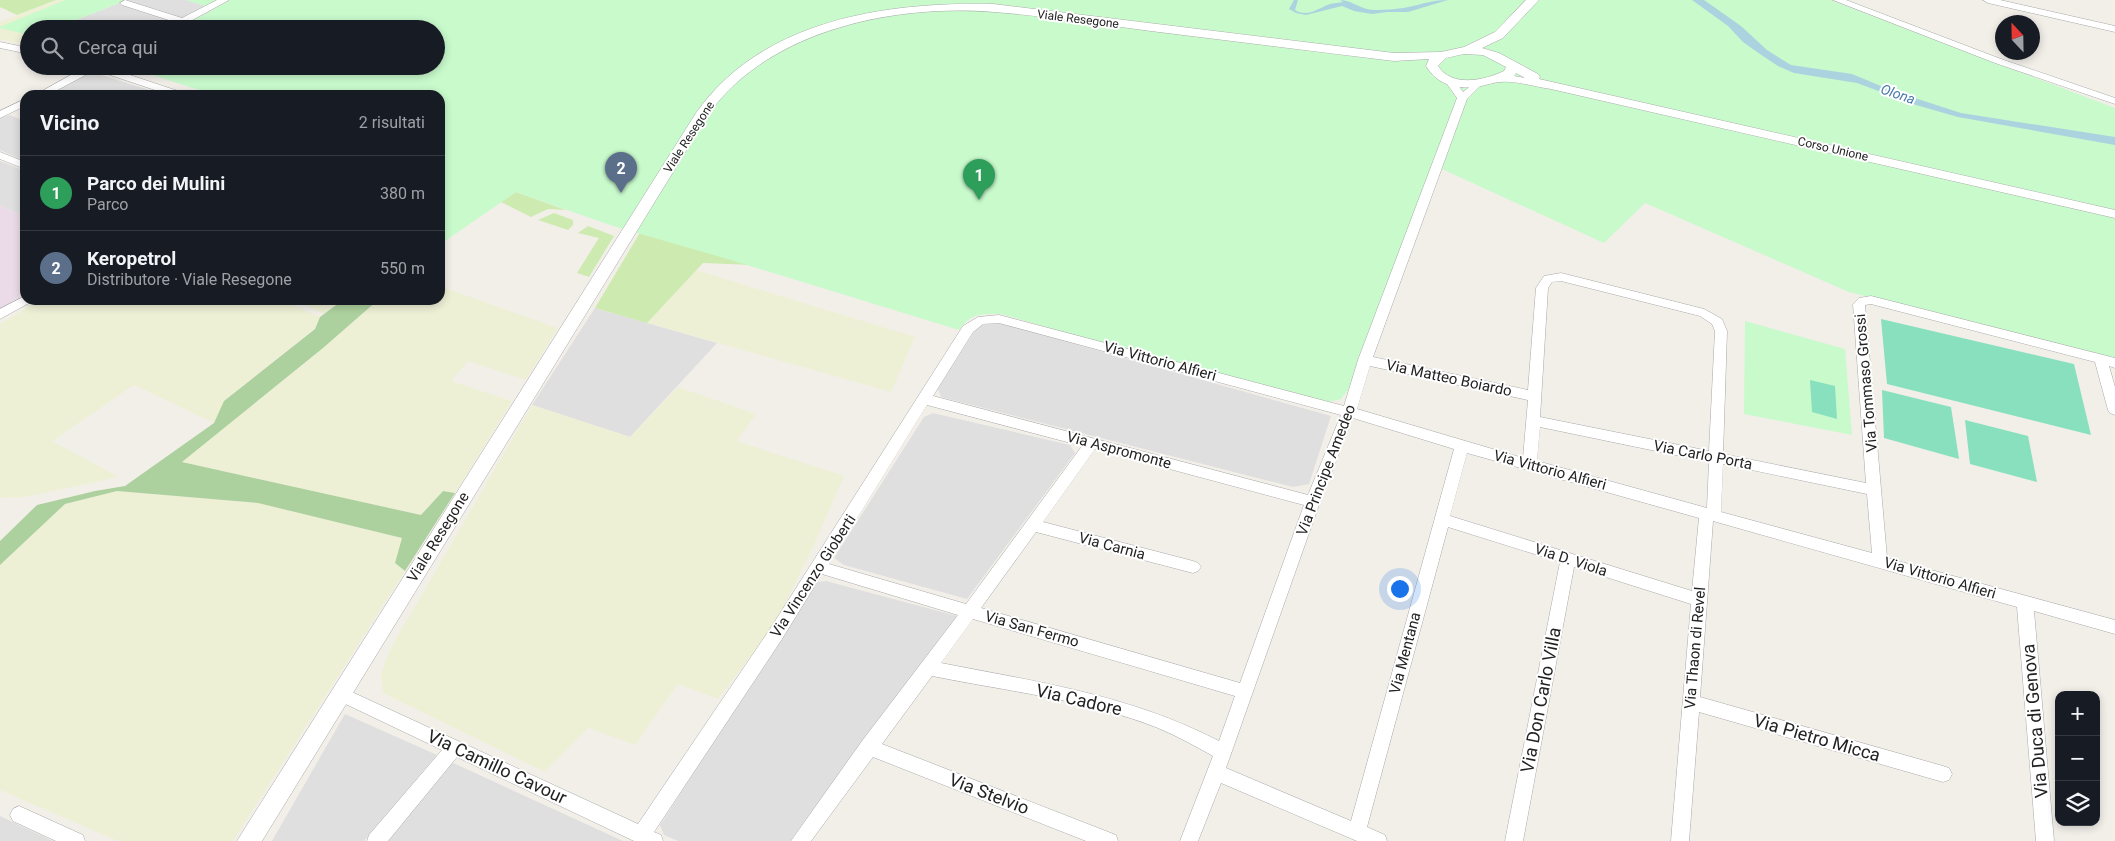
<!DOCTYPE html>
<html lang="it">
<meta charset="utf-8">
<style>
body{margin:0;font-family:Roboto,sans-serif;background:#20242c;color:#f1f3f6}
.controls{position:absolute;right:15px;bottom:15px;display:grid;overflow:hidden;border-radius:10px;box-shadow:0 2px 8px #0003}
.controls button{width:45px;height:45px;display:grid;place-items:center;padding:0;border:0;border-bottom:1px solid #363941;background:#171b24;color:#f1f3f6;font:25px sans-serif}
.compass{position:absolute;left:1995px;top:15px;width:45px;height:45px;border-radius:50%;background:#171b24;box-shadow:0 2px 8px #0003;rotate:338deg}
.you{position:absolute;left:1399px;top:588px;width:18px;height:18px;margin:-12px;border:4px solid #fff;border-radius:50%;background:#1a73e8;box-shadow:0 0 0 8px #1a73e833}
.badge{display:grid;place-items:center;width:32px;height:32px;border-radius:50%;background:#d40000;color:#fff;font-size:16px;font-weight:700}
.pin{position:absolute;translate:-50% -41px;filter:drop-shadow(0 1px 2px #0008)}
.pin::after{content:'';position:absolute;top:26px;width:18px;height:15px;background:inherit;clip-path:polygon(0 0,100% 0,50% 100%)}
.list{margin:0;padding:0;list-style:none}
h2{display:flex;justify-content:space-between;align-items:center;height:65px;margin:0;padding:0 20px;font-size:21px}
h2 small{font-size:16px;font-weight:400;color:#9ea1a6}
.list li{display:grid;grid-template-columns:32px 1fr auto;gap:15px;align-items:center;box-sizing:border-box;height:75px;padding:0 20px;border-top:1px solid #363941}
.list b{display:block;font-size:19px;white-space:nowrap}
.list p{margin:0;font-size:16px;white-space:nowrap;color:#9ea1a6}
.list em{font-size:16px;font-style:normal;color:#9ea1a6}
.icon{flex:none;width:28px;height:28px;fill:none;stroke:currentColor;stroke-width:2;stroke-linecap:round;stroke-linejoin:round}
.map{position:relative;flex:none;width:2115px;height:841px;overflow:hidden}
.search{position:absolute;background:#171b24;box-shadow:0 2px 8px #0003;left:20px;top:20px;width:425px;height:55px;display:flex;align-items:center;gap:12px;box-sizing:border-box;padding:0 18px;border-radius:28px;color:#9ea1a6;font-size:19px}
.panel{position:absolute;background:#171b24;box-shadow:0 2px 8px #0003;left:20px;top:90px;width:425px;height:215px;border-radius:15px}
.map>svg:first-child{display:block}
.residential{fill:#e0dfdf}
.industrial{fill:#ebdbe8}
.farmland{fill:#eef0d5}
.grass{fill:#cdebb0}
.forest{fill:#add19e}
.park{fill:#c8facc}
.pitch{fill:#88e0be}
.water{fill:#aad3df}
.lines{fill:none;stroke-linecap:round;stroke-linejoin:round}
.minor-casing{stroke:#a9a9a9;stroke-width:1}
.tertiary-casing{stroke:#a9a9a9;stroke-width:1}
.minor{fill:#fff;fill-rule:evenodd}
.tertiary{fill:#fff;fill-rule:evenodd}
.labels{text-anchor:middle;stroke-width:4;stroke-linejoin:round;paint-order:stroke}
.far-street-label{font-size:12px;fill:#222;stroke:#fff}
.far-water-label{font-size:14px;font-style:italic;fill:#4a7aab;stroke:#fff}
.street-label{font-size:15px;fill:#222;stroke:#fff}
.near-street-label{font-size:18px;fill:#222;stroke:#fff}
</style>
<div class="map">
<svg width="2115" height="841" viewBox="0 0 2115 841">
<rect width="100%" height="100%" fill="#f2efe9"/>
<g class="residential">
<path d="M127 0H186L215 9 176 29H53Z"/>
<path d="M89 73H95L165 95H45Z"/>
<path d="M10 115 25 121V161L0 150V118Z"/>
<path d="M0 161 25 171V217L0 205Z"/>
<path d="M595 308 717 343 630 437 532 405Z"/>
<path d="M996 322 1331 416 1309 484 1293 487 941 397 938 389 978 326Z"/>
<path d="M933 413 1070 445 1075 453 967 599 844 565 834 558 924 417Z"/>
<path d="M826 581 957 616 790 841H678L664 835 660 825 817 582Z"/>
<path d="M345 714 437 755 364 841H272Z"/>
<path d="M451 762 623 841H385Z"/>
<path d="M0 816 53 841H0Z"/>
</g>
<path class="industrial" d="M0 205 25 217V294L0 309Z"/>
<g class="farmland">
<path d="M57 0H126L29 29V38L16 43 0 39V22Z"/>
<path d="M696 270 915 337 891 392 647 323Z"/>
<path d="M440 286 558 328 526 380 468 361 451 381 512 401 455 493 443 491 421 515 182 462 323 348 378 300H440Z"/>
<path d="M39 300H282L320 317 315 328 224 401 214 423 134 385 52 441 119 477 25 497 0 498V324Z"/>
<path d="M294 300H343L324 314Z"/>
<path d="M678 387 756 414 737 441 844 476 813 547 775 624 718 699 678 684 635 745 588 728 545 772 383 693 381 673 392 646 532 405 630 437Z"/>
<path d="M117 491 258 503 403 538 395 563 405 571 233 841H118L0 790V565L65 504Z"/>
</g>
<g class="grass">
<path d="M0 0H56L17 15 0 7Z"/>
<path d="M700 132 752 265 703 263 647 323 595 308Z"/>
<path d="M516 192 566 210 548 209 531 217 501 202Z"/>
<path d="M554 213 573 220V225L568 230 538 220Z"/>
<path d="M588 226 614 236 589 277 577 273 599 238 578 233Z"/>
</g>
<path class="forest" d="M343 300H378L323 348 182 462 421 515 443 491 455 493 405 571 395 563 402 538 258 503 117 491 65 504 0 565V541L37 505 95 491 125 486 214 423 224 401 315 329 320 317Z"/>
<g class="park">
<path d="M65 0H127L53 29H29V35L0 28V27Z"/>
<path d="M186 0H1830L2115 108V359L1849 292 1645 203 1604 243 1444 170 1432 167 1348 390 1341 399 1328 402 1215 375 1001 314C981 314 971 313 959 330L731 260 613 226 516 192 445 241 440 238V95H215L124 66H436V29H175L215 9Z"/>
<path d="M1745 321 1845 349 1852 435 1744 414Z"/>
</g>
<g class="pitch">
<path d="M1881 319 2074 364 2091 435 1887 384Z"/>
<path d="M1810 380 1835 386 1837 419 1812 412Z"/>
<path d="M1882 390 1951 407 1959 459 1884 438Z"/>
<path d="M1965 420 2028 436 2037 482 1970 464Z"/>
</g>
<g class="water">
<path d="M1294 0H1298L1295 10C1308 18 1318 8 1330 4 1333 3 1339 3 1343 2L1340 0C1352 0 1361 10 1374 10 1386 10 1401 9 1413 6 1426 3 1434 0 1448 0L1408 12H1387L1372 14 1354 11 1342 6 1306 15 1296 13 1289 9Z"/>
<path d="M1692 0H1704L1741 26 1767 50 1791 65 1852 74 1893 91 1961 113 2115 137V145L1958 117 1916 105 1857 83 1794 73 1778 66 1757 52 1743 42 1728 26Z"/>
</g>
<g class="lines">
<g class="minor-casing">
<g id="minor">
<path d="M125 0 182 18 217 0H229L176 29H163L175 22 122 5 120 3Z"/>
<path d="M1833 0H1846L2001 59 2115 98V104L1995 63Z"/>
<path d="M1983 0H2000L2115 26V32L1988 3Z"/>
<path d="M62 23 74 27 76 29 59 28V24Z"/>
<path d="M0 42 29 48V54L0 48Z"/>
<path d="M87 66H103L184 93 185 95H170L95 70 48 95H35Z"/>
<path d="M1450 78 1454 79 1463 92 1477 81 1482 84 1467 99 1373 357 1528 390 1536 288 1544 276 1561 273 1704 309 1722 319 1727 331 1723 454 1866 483 1853 304 1859 298 1871 296 2115 358V368L2109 366 2115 387V415L2110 413 2108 410 2095 362 1871 304 1865 305 1887 558 2115 620V634L2034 611 2054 841H2036L2017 607 1713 521 1700 697 1943 766 1949 768 1952 774 1949 780 1943 782 1699 712 1689 841H1671L1691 604 1574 567 1523 841H1505L1560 562 1448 527 1367 827 1385 835 1387 841H1357L1221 783 1198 841H1180L1213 756C1195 746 1177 736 1158 728 1087 700 1007 691 932 676L882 744 1116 835 1118 841H1086L873 757 811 841H791L862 741 958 615 822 574 782 639 654 832 661 835 663 841H634L457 757 388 841H367L369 835 442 750 335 699 333 694 335 689 341 687 638 824 770 629 963 326 978 317 999 315 1344 406 1358 360 1457 98 1445 81ZM1561 281 1700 316 1712 324 1715 331 1709 451 1540 417 1548 288 1552 282ZM999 323 1341 415 1308 495 933 396 973 332 983 324ZM1370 366 1528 400 1523 458 1357 409ZM927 405 1082 446 966 604 829 564ZM1353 418 1454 449 1351 821 1226 768 1320 502ZM1540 427 1709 462 1707 508 1537 461ZM1095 449 1304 505 1240 683 981 608 1036 532 1193 573 1198 571 1201 567 1198 563 1193 561 1043 522ZM1467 453 1699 518 1692 591 1450 516ZM1723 464 1867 494 1872 553 1721 512ZM973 619 1235 696 1219 741C1130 695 1038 682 941 663Z"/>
<path d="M25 99V106L0 118V111Z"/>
<path d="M0 152 25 162V169L0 159Z"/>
<path d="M25 296V300H31L29 303 0 319V309Z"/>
<path d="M19 806 83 835 85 841H56L13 821 10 815 13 809Z"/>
</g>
</g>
<g class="tertiary-casing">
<path id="tertiary" d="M1526 0H1539L1503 38 1482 48 1499 53 1538 74 1540 77 1539 79 2115 210V218L1551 89C1536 87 1514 80 1500 82 1494 82 1487 85 1481 86 1458 90 1438 86 1426 66L1429 59 1394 61C1313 51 1232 41 1151 31 1098 24 1046 16 994 12 896 4 771 29 710 112L262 841H237L696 113C762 19 887 2 993 4L1394 53 1441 52 1464 47 1495 32ZM1464 54 1483 55 1506 67 1504 71C1485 80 1452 88 1438 66L1446 58ZM1516 73 1525 78 1514 76Z"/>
</g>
<use href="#minor" class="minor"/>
<use href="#tertiary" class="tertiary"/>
</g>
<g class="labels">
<g class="far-street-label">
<text transform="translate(1078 19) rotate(7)" y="4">Viale Resegone</text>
<text transform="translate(689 137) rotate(-57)" y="4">Viale Resegone</text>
<text transform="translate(1833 149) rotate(13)" y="4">Corso Unione</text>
</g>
<g class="far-water-label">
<text transform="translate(1898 94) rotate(19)" y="5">Olona</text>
</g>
<g class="street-label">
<text transform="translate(1160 361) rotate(15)" y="5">Via Vittorio Alfieri</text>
<text transform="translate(1449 378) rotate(12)" y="5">Via Matteo Boiardo</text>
<text transform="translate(1866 383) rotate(-95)" y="5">Via Tommaso Grossi</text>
<text transform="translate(1119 450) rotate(15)" y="5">Via Aspromonte</text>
<text transform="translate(1703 455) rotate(11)" y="5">Via Carlo Porta</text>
<text transform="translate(1326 470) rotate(-69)" y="5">Via Principe Amedeo</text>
<text transform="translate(1550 470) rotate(15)" y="5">Via Vittorio Alfieri</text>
<text transform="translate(438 537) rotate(-58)" y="5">Viale Resegone</text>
<text transform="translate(1112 546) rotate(15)" y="5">Via Carnia</text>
<text transform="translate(1571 560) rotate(18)" y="5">Via D. Viola</text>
<text transform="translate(813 576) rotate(-57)" y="5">Via Vincenzo Gioberti</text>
<text transform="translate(1940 578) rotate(16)" y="5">Via Vittorio Alfieri</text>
<text transform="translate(1032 629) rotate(16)" y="5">Via San Fermo</text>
<text transform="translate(1695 648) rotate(-85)" y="5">Via Thaon di Revel</text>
<text transform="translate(1405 653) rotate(-75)" y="5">Via Mentana</text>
</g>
<g class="near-street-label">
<text transform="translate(1079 700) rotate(13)" y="6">Via Cadore</text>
<text transform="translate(1541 700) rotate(-79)" y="6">Via Don Carlo Villa</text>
<text transform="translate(2035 721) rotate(-95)" y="6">Via Duca di Genova</text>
<text transform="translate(1817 738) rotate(16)" y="6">Via Pietro Micca</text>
<text transform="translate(497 767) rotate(25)" y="6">Via Camillo Cavour</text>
<text transform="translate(989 794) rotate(21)" y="6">Via Stelvio</text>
</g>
</g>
</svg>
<div class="controls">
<button>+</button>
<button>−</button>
<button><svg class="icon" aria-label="layers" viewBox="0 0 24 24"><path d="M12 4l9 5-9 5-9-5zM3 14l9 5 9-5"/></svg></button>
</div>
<svg class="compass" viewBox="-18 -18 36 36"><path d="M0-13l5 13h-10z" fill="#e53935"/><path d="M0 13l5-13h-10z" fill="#9ea1a6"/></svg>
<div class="you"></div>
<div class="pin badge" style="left:979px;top:200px;background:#2e9e5b">1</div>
<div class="pin badge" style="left:621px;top:193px;background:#5c6f8a">2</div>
<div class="search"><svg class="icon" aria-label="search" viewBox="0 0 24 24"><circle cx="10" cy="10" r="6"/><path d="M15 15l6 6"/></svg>Cerca qui</div>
<section class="panel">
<h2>Vicino<small>2 risultati</small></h2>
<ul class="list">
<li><span class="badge" style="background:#2e9e5b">1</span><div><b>Parco dei Mulini</b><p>Parco</p></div><em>380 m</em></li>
<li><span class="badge" style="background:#5c6f8a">2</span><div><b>Keropetrol</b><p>Distributore · Viale Resegone</p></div><em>550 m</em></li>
</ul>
</section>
</div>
